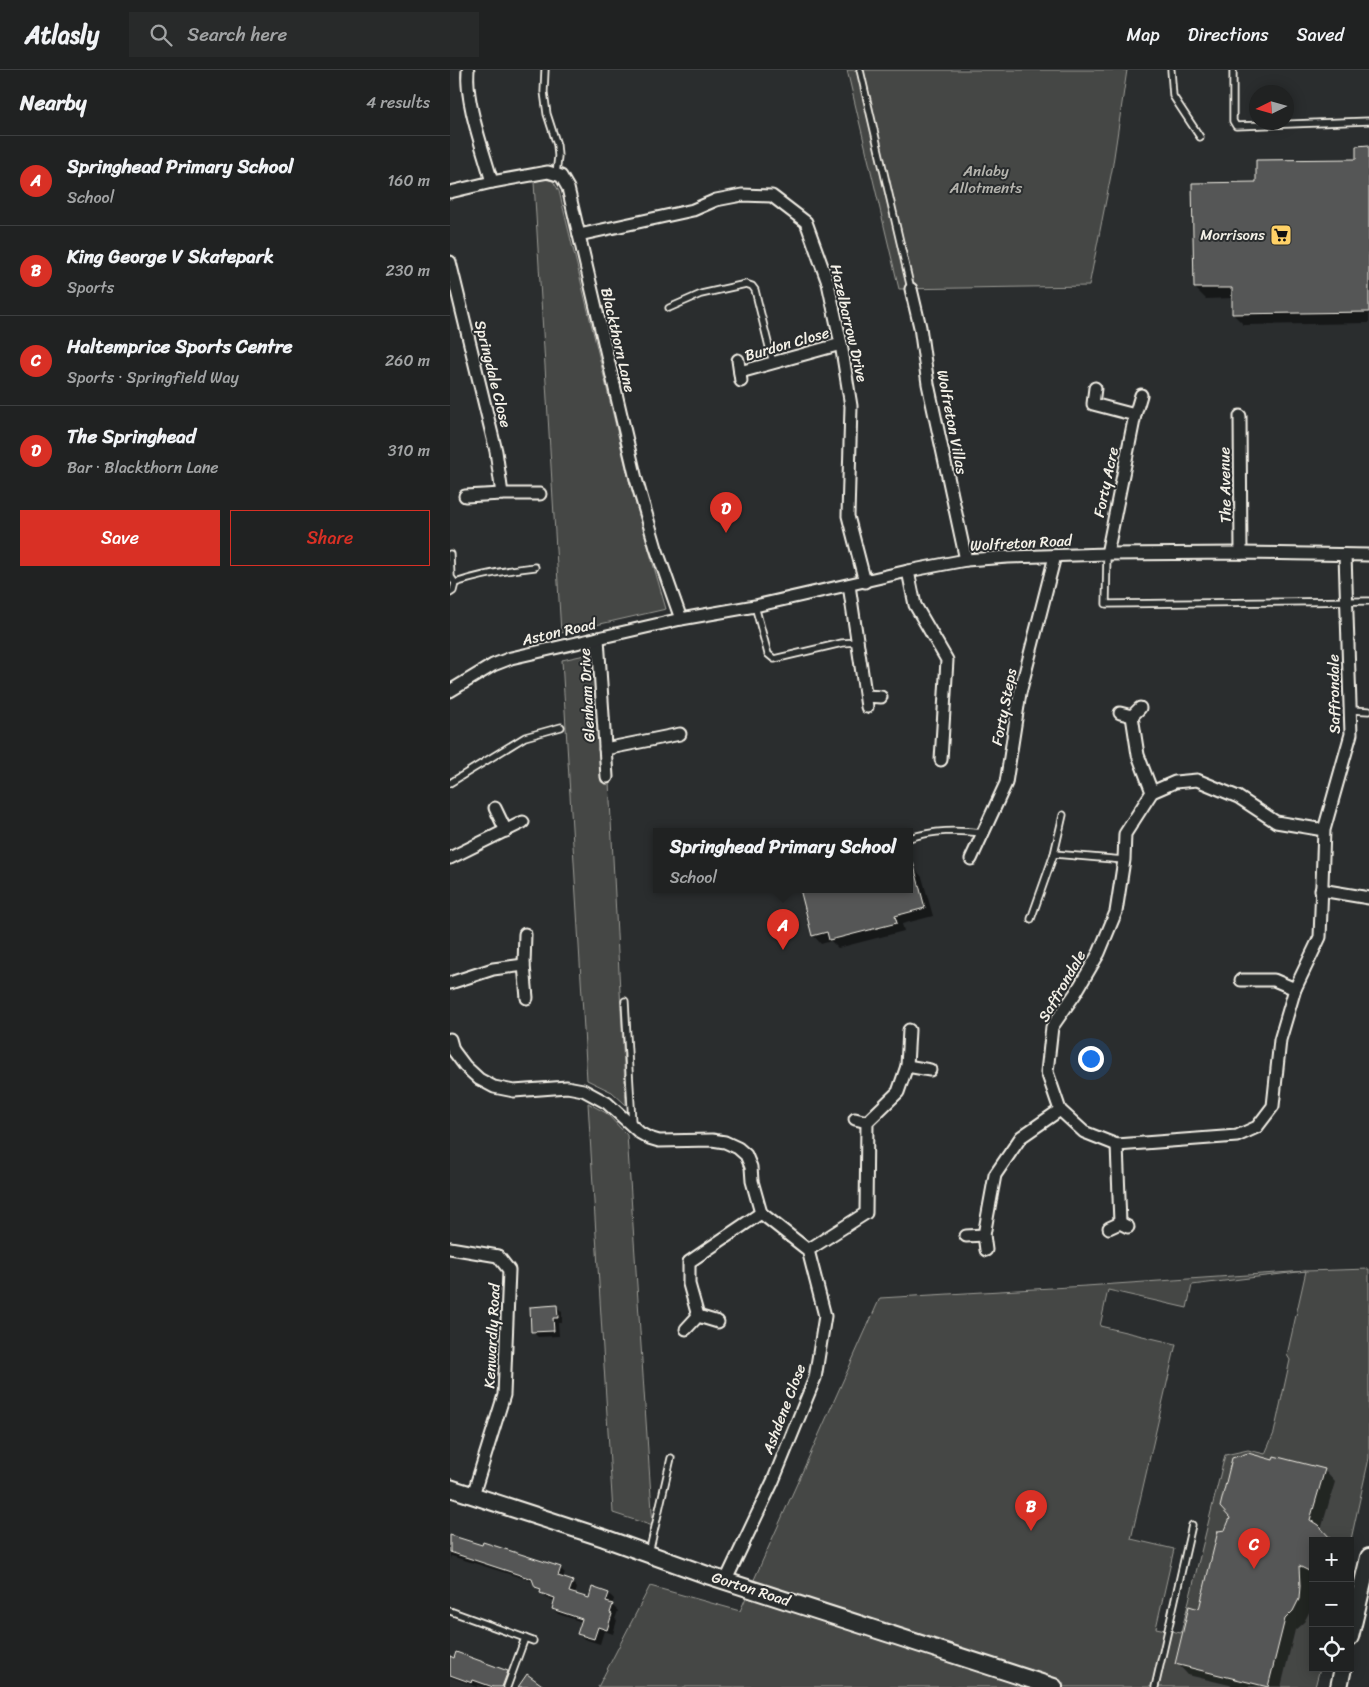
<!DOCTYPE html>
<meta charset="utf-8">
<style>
body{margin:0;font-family:Sriracha,sans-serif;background:#282a2a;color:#f1f3f6}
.controls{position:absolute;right:15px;bottom:15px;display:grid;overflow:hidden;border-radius:0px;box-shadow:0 2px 12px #0003}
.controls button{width:45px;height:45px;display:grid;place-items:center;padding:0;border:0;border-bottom:1px solid #3d3f40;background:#202222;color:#f1f3f6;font:25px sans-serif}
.compass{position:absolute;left:799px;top:15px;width:45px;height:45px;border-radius:50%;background:#202222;box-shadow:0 2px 12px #0003;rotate:265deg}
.you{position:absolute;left:640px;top:988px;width:18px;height:18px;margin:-12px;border:4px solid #fff;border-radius:50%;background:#1a73e8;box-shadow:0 0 0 8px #1a73e833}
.badge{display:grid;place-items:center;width:32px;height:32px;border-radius:50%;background:#d93025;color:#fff;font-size:16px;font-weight:700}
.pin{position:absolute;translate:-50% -41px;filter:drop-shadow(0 1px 2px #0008)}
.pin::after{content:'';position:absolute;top:26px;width:18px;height:15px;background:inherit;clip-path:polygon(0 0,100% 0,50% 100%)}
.popup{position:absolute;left:203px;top:758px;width:260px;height:65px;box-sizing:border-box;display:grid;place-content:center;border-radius:0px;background:#202222;filter:drop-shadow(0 1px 4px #0005);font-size:16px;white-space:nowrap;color:#a2a4a5}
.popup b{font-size:19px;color:#f1f3f6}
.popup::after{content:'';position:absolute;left:50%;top:100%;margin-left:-10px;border:10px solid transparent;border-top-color:#202222}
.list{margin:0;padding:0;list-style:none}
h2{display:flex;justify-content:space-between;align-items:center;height:65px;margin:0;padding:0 20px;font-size:21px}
h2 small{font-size:16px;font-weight:400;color:#a2a4a5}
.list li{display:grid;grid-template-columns:32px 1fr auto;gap:15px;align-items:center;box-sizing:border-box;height:90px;padding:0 20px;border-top:1px solid #3d3f40}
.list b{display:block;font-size:19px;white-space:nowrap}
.list p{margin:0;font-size:16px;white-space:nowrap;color:#a2a4a5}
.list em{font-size:16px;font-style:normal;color:#a2a4a5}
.actions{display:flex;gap:10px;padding:15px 20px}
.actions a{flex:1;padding:11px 0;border:1px solid #d93025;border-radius:0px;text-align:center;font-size:18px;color:#d93025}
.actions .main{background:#d93025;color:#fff}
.icon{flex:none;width:28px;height:28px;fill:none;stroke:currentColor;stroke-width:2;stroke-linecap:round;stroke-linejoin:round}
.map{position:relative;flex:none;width:919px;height:1617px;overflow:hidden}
header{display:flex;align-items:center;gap:30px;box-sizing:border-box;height:70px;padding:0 25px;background:#202222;border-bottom:1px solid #3d3f40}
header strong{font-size:24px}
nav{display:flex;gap:28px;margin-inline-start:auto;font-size:18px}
.search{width:350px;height:45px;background:#282a2a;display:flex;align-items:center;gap:12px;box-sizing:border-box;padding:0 18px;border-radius:0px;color:#a2a4a5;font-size:19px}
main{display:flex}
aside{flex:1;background:#202222}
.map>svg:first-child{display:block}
.green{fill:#444645;stroke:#9c9c96;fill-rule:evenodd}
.shadow{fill:#0007}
.building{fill:#555756;stroke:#f4f1e8}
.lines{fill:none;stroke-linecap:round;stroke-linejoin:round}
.service-casing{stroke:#f4f1e8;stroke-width:9}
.minor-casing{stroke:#f4f1e8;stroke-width:15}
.secondary-casing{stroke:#f4f1e8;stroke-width:20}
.service{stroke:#2a2d2e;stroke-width:5.5}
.minor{stroke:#2a2d2e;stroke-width:11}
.secondary{stroke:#2a2d2e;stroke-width:16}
.labels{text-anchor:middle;stroke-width:4;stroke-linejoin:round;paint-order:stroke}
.park-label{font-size:15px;fill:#b6b5af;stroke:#2a2d2e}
.poi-label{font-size:15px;fill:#f4f1e8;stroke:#2a2d2e;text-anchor:end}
.street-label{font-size:15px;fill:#f4f1e8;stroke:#2a2d2e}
</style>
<header>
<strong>Atlasly</strong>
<div class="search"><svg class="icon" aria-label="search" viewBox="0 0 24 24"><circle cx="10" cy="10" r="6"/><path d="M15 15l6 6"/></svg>Search here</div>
<nav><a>Map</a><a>Directions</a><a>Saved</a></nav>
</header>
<main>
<aside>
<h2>Nearby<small>4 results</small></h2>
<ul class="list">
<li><span class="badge">A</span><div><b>Springhead Primary School</b><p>School</p></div><em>160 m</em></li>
<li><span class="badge">B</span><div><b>King George V Skatepark</b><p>Sports</p></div><em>230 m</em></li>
<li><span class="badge">C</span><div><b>Haltemprice Sports Centre</b><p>Sports · Springfield Way</p></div><em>260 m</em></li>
<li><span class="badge">D</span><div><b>The Springhead</b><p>Bar · Blackthorn Lane</p></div><em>310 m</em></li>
</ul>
<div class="actions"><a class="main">Save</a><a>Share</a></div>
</aside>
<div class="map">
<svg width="919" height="1617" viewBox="0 0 919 1617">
<rect width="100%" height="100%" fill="#2a2d2e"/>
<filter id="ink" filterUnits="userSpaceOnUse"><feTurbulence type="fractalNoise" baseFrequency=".02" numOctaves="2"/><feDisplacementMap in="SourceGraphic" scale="10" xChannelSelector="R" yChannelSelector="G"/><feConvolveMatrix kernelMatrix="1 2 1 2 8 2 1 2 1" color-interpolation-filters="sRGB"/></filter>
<g filter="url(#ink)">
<g class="green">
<path d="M397 0H677L662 100 639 216 449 219Z"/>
<path d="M94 109 103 111 109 121 179 410 216 539 111 563 84 112Z"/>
<path d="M144 583 151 712H159L176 1035 162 1022 137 1010 112 590Z"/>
<path d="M138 1033 156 1043 177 1065 203 1456 163 1443Z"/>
<path d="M919 1199V1388L900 1474V1471H863V1598H870L865 1617H148L200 1516 290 1541 430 1228 636 1216 856 1201ZM856 1201 837 1285 840 1290 824 1363 815 1384 798 1380 775 1385 731 1563 706 1558 724 1479 681 1469 726 1274 650 1256 658 1220 737 1238 742 1215Z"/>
</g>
<g class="shadow">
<path d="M919 77V253L794 255 783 244V228L756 229 745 218 807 113 907 90Z"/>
<path d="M464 798 472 807 483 846 452 854 454 861 388 878 381 871 371 874 363 865 351 819H459Z"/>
<path d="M106 1236 112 1242V1253H108L109 1266 88 1267 83 1262Z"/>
<path d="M824 1391 874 1400 885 1412 871 1460 863 1471V1508L859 1506 861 1527 860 1541 854 1552 845 1560 831 1617H788L738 1605 727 1593 750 1540 776 1461Z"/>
<path d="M0 1466 110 1498 115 1503 113 1509 122 1512 127 1518 125 1525 140 1530 143 1519 159 1524 164 1529 162 1535 168 1541 165 1549 167 1550 163 1564 154 1561 150 1574 134 1569 129 1564 132 1552 108 1544 103 1539 106 1531 96 1528 85 1512 1 1486 0 1489Z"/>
<path d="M0 1588 57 1602 62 1607 59 1617H35L28 1615 27 1617 0 1607Z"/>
</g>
<g class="building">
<path d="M919 75V242L782 244V218H744L742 113 806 112V90L906 89V76Z"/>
<path d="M459 792H463L475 838 445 846 447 853 388 868 379 870 377 862 362 866 350 819H459Z"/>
<path d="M107 1235 108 1248H103L104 1261 81 1262 80 1237Z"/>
<path d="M798 1383 823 1390 824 1386 875 1399 860 1450 868 1455 883 1471H863V1503L849 1496 850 1516 849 1529 843 1541 835 1549 818 1617 725 1594 739 1536 749 1539 768 1461 775 1460 780 1448 770 1437 782 1388Z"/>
<path d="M0 1465 32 1475 33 1472 111 1497 108 1506 123 1511 119 1522 139 1528 142 1517 159 1523 156 1532 163 1534 160 1543 162 1544 157 1560 148 1557 144 1569 127 1564 132 1549 102 1539 105 1528 90 1523 91 1519 85 1517 82 1509 0 1482Z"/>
<path d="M6 1582 58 1601 52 1617H43L23 1610 22 1613 0 1605V1586L4 1588Z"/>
<path d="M77 1604 95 1617H68Z"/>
</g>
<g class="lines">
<g class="service-casing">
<g id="service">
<path d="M95 0 94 22 97 44 107 75 108 86 106 105"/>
<path d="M410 0 461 219"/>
<path d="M721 0 723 26 750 67"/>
<path d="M783 0V51L786 56 919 51"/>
<path d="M219 238 251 224 296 214 302 216 305 220 323 293"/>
<path d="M0 484 1 507 5 513"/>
<path d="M657 484 656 534 919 531"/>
<path d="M5 513C32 504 58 500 85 497"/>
<path d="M0 523 3 521 5 513"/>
<path d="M305 536 318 584 324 589 392 573 408 572"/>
<path d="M901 640 919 641"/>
<path d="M0 713 75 667 111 657"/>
<path d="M459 768C485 760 506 760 533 763"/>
<path d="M604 784 674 790"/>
<path d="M581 849 604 784 613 745"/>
<path d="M175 931 182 1053"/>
<path d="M199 1483 221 1388"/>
<path d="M0 1541 83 1571"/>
<path d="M57 1617 75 1568"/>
<path d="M705 1617 742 1455"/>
</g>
</g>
<g class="minor-casing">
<g id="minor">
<path d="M18 0C15 32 33 79 42 112"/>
<path d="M0 122 42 112 98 102 111 106 118 118 186 409 206 478 231 549"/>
<path d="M129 165 243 140 266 130 292 125 322 126 356 152 378 213 391 274 401 336 398 446 415 512"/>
<path d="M0 192 46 381 52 424"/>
<path d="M461 219 470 257 478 314 516 490"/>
<path d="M288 290 291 311"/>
<path d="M290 302 391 274"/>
<path d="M645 318 643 334 685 345"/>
<path d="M790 346 791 483"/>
<path d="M15 426 52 424H90"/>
<path d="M657 484 685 345 691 325"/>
<path d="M458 501 465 535 497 590 491 690"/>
<path d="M399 515 417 637"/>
<path d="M148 568 157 707"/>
<path d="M0 621 43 595 61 588 231 549 305 536 458 501 516 490 558 487 657 484 791 483 919 485"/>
<path d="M416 626 431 627"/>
<path d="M670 643 682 646 690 638"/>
<path d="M682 646 688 685 702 722"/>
<path d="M155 679 230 664"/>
<path d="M45 738 56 761"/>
<path d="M874 760 826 752 788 727 747 710 725 712 702 722 675 764 674 790 666 842 649 883 625 924 602 957 597 1002 610 1040 634 1062 667 1075 787 1066 807 1057 823 1036 830 970 845 919 870 867 874 760 901 664 895 485"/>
<path d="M0 788 73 752"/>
<path d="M521 789 556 713 570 623 605 486"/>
<path d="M871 820 919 828"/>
<path d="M75 864 74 895 77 928"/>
<path d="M791 910H824L845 919"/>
<path d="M0 913 43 899 74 895"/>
<path d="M0 969 3 980 15 996 29 1009 44 1017 64 1021 117 1017 133 1020 157 1033 190 1063 199 1068 209 1071 262 1070 275 1072 288 1078 296 1085 301 1097 302 1111 311 1143 358 1180 375 1246 365 1308 323 1411 276 1510"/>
<path d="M457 996 480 1000"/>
<path d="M405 1049 417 1052"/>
<path d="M667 1075 670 1153"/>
<path d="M659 1158 670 1153 678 1157"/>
<path d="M516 1166 534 1165"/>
<path d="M0 1178 48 1186 59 1200 54 1325 23 1425"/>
<path d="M358 1180 416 1143 417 1052 448 1022 457 996 459 960"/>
<path d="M536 1180 534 1165 545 1105 571 1067 610 1040"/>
<path d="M248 1246 239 1214V1192L311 1143"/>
<path d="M236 1259 248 1246 268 1252"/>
</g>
</g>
<g class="secondary-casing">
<g id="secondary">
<path d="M0 1418 154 1468 260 1506 604 1617"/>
<path d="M900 1567 919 1487"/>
<path d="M889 1617 893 1598"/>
</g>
</g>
<use href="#service" class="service"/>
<use href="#minor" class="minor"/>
<use href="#secondary" class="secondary"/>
</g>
</g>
<defs>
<g id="supermarket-square" transform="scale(1.125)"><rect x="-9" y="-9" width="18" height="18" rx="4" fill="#ffd166" stroke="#2a2d2e"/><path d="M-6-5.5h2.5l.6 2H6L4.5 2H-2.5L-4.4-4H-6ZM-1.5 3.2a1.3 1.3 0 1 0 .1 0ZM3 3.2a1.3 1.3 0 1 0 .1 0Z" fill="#111"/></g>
</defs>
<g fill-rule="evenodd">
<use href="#supermarket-square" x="831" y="165"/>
</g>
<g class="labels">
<g class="park-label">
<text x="536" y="106">Anlaby<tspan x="536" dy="17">Allotments</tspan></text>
</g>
<g class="poi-label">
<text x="815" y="170">Morrisons</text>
</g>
<g class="street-label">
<text transform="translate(399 253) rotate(77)" y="5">Hazelbarrow Drive</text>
<text transform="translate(168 270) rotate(77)" y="5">Blackthorn Lane</text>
<text transform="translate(337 274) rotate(-16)" y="5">Burdon Close</text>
<text transform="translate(43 304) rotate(76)" y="5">Springdale Close</text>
<text transform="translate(502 352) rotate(79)" y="5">Wolfreton Villas</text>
<text transform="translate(656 412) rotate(-78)" y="5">Forty Acre</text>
<text transform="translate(775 415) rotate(-91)" y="5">The Avenue</text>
<text transform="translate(571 473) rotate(-3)" y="5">Wolfreton Road</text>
<text transform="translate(109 562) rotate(-13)" y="5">Aston Road</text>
<text transform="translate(884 624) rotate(-91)" y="5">Saffrondale</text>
<text transform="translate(137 625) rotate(-93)" y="5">Glenham Drive</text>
<text transform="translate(554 637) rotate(-79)" y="5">Forty Steps</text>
<text transform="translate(612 916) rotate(-60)" y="5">Saffrondale</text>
<text transform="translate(42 1266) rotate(-87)" y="5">Kenwardly Road</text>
<text transform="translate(334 1339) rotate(-69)" y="5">Ashdene Close</text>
<text transform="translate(301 1519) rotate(18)" y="5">Gorton Road</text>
</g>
</g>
</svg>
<div class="controls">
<button>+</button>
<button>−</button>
<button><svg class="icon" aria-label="locate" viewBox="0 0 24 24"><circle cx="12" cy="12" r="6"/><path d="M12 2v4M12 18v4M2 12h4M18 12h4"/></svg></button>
</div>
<svg class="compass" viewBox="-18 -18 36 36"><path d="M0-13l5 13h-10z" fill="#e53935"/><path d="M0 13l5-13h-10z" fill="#a2a4a5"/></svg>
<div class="you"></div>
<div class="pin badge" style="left:333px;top:880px">A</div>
<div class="popup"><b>Springhead Primary School</b>School</div>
<div class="pin badge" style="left:581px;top:1461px">B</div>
<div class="pin badge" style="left:804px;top:1499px">C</div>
<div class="pin badge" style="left:276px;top:463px">D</div>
</div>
</main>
